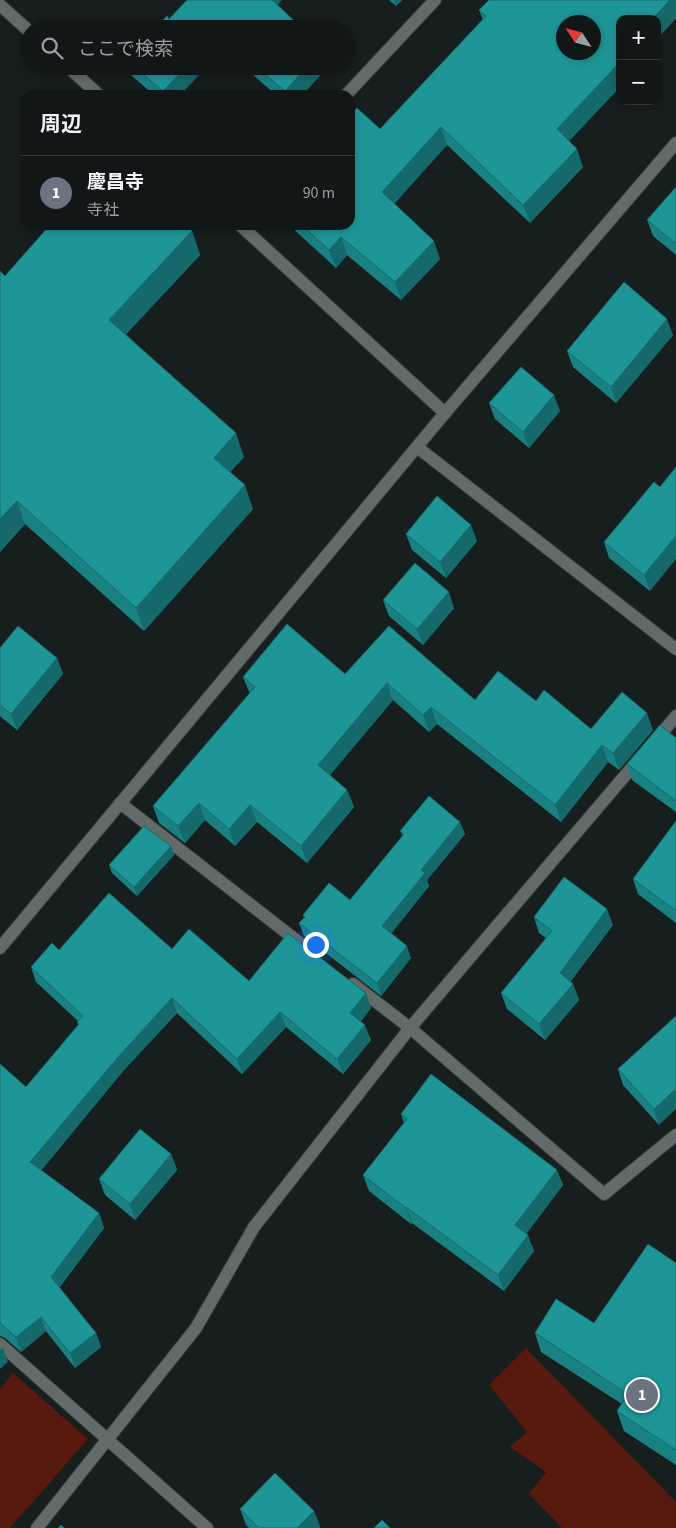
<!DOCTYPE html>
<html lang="ja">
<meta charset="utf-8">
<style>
body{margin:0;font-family:"Source Sans 3","Noto Sans JP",sans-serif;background:#1e2323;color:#f1f3f6}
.controls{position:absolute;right:15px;top:15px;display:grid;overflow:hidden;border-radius:10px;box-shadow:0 2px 8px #0003}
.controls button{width:45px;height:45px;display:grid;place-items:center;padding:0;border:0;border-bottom:1px solid #303535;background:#111616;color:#f1f3f6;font:25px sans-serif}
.compass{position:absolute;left:556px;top:15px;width:45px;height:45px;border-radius:50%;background:#111616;box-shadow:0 2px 8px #0003;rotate:306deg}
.you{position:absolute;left:315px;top:944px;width:18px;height:18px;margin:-12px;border:4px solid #fff;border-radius:50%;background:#1a73e8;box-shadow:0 0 0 8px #1a73e833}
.badge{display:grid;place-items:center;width:32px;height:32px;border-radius:50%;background:#f49e89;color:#fff;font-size:16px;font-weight:700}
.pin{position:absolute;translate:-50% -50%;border:2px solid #fff;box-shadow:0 1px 5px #0006}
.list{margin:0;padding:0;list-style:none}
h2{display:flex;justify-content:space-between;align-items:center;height:65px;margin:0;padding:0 20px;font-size:21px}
h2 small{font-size:16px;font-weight:400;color:#9c9fa1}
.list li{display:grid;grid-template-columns:32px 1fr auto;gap:15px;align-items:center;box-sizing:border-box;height:75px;padding:0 20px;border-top:1px solid #303535}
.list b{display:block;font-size:19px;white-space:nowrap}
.list p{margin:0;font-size:16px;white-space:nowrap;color:#9c9fa1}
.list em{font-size:16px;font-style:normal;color:#9c9fa1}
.icon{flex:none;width:28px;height:28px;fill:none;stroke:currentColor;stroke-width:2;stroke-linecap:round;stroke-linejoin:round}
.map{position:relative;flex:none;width:676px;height:1528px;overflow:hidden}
.search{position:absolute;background:#111616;box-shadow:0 2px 8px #0003;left:20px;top:20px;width:335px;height:55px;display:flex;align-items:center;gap:12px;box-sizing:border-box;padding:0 18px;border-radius:28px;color:#9c9fa1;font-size:19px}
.panel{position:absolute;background:#111616;box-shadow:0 2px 8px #0003;left:20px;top:90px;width:335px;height:140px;border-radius:15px}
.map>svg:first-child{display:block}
.green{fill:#571a0d}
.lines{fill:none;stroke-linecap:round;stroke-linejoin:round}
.minor-casing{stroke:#333737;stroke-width:14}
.tertiary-casing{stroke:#333737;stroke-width:14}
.minor{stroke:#626a6a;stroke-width:12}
.tertiary{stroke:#626a6a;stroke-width:12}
.wall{fill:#1a8183}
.shaded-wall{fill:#15696a}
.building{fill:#1e9698;stroke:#15696a;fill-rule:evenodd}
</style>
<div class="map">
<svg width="676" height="1528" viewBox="0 0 676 1528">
<rect width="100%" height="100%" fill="#171e1e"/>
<g class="green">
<path d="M526 1348 676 1502V1528H562L529 1494 546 1472 510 1447 527 1432 489 1385Z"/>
<path d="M13 1373 88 1439 10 1528H0V1389Z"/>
</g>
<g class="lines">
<g class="minor-casing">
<g id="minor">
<path d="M0 5 29 31"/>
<path d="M67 66 99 95"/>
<path d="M346 95 435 0"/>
<path d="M240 225 445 413"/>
<path d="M417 447 676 649"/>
<path d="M655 741 676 716"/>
<path d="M120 803 301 944"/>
<path d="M353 984 410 1028 604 1194 676 1135"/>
<path d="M0 1344 207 1528"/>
<path d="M37 1528 196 1328 254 1227 410 1028 640 758"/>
</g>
</g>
<g class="tertiary-casing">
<path id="tertiary" d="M0 948 445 413 676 143"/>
</g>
<use href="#minor" class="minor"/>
<use href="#tertiary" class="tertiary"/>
</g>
<g class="wall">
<path d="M389 0H402L396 6Z"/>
<path d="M676 0V18L657 39V19L620 87 569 141 583 167 530 223 447 145 394 204 440 259 401 300 347 255 336 268 289 225H350L380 129 483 20 479 10Z"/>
<path d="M127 66H207L180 95H154L131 75Z"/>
<path d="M243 66H329L302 95H276Z"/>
<path d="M676 187V255L653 236 647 220Z"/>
<path d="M192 231 200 255 126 334 244 457 230 472 253 509 144 631 25 524 0 552 5 276Z"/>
<path d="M673 335 616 403 573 367 567 351Z"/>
<path d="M489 403 560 411 529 448 495 419Z"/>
<path d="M654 482 650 591 609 558 604 542Z"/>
<path d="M406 534 477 541 446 578 412 550Z"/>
<path d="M383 600 454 608 423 645 389 616Z"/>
<path d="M0 648 57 658 63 674 17 730 0 716Z"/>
<path d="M345 674 475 700 536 701 591 729 653 730 619 770 608 762 561 822 437 724 429 732 393 700 330 775 347 790 354 807 307 863 257 822 235 846 205 820 185 843 159 823 153 806 250 694 243 677Z"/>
<path d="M676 738V812L632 780 627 764Z"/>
<path d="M676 821V923L638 894 633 879Z"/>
<path d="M400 831 465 834 427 880 429 886 391 933 411 958 381 996 304 936 299 923 304 918 303 915 350 900 403 836Z"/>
<path d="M171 846 174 855 137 896 112 873 109 865Z"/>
<path d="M534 917 613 925 570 982 573 984 579 1000 545 1040 507 1009 501 993 546 938 539 933Z"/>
<path d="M172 949 249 981 371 1008 361 1021 371 1040 343 1074 286 1027 242 1074 177 1013 124 1070 41 1170 99 1213 104 1228 59 1288 96 1333 101 1347 75 1368 46 1331 21 1352 5 1338 0 1336V1064L26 1087 78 1025 77 1022 78 1021 36 982 31 967 59 950Z"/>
<path d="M676 1016 659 1125 623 1085 618 1069Z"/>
<path d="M401 1114 557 1170 563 1185 526 1234 534 1251 504 1291 412 1223 411 1224 369 1191 363 1175 404 1123Z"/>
<path d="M171 1154 177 1170 135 1220 105 1195 99 1179Z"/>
<path d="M676 1263V1465L624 1431 617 1411 622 1404 541 1352 535 1333 594 1323Z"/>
<path d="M240 1509 314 1511 320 1527 319 1528H249L246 1525Z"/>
</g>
<g class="shaded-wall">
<path d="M268 0H282L272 11Z"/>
<path d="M394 0H402L396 6Z"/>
<path d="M670 0H676V18L657 39V19H652Z"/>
<path d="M620 62V87L563 147 557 129Z"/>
<path d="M187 66H207L180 95H164L163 91Z"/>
<path d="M308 66H329L302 95H286L285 91Z"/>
<path d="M441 127 447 145 388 210 382 192Z"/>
<path d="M577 149 583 167 530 223 523 205Z"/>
<path d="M192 231 200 255 118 343 109 320Z"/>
<path d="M341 237 347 255 336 268 329 250Z"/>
<path d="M434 241 440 259 401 300 395 282Z"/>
<path d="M667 319 673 335 616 403 611 387Z"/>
<path d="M554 395 560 411 529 448 523 432Z"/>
<path d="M236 433 244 457 222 481 214 458Z"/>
<path d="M245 485 253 509 144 631 136 608Z"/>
<path d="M17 501 25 524 0 552V519Z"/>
<path d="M471 525 477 541 446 578 440 562Z"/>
<path d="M676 536V559L650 591 644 575Z"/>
<path d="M449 592 454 608 423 645 417 629Z"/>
<path d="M57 658 63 674 17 730 11 714Z"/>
<path d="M387 683 393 700 324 782 318 765Z"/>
<path d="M431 707 437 724 429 732 423 715Z"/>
<path d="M647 713 653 730 619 770 613 753Z"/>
<path d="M602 745 608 762 561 822 555 805Z"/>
<path d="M347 790 354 807 307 863 301 846Z"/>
<path d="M199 803 205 820 185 843 178 826Z"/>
<path d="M250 805 257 822 235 846 229 829Z"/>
<path d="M460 822 465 834 427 880 429 886 387 939 382 926 421 870Z"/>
<path d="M171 846 174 855 137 896 134 887Z"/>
<path d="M607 909 613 925 565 989 560 973Z"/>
<path d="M407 946 411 958 381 996 377 983Z"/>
<path d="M573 984 579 1000 545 1040 539 1024Z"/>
<path d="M366 993 371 1008 356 1028 350 1013Z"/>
<path d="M172 998 177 1013 124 1070 36 1177 30 1162 119 1056Z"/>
<path d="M280 1012 286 1027 242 1074 237 1059Z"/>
<path d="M365 1025 371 1040 343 1074 337 1059Z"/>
<path d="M676 1089V1109L659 1125 654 1109Z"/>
<path d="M171 1154 177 1170 135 1220 130 1204Z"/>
<path d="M557 1170 563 1185 521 1241 515 1225Z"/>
<path d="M406 1207 412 1223 411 1224 406 1208Z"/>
<path d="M99 1213 104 1228 56 1292 51 1277Z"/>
<path d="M528 1235 534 1251 504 1291 498 1275Z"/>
<path d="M41 1317 46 1331 21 1352 16 1337Z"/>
<path d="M96 1333 101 1347 75 1368 70 1353Z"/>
<path d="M3 1347 8 1362 0 1369V1350Z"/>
<path d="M314 1511 320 1527 319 1528H297Z"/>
</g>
<g class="building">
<path d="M187 0H272L303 29H154L167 16 169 19Z"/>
<path d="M489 0H670L652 19H620V62L557 129 577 149 523 205 441 127 382 192 434 241 395 282 341 237 329 250 302 225H350V115L357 108 380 129 486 16 479 10ZM564 22H594V52H564Z"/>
<path d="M133 66H187L163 91Z"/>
<path d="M255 66H308L285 91Z"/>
<path d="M676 187V244L647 220Z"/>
<path d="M50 225H185L192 231 109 320 236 433 214 458 245 485 136 608 17 501 0 519V271L5 276Z"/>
<path d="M624 282 667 319 611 387 567 351Z"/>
<path d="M521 367 554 395 523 432 489 403Z"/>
<path d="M676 467V536L644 575 604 542 654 482 660 487Z"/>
<path d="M437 496 471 525 440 562 406 534Z"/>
<path d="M415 563 449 592 417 629 383 600Z"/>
<path d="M287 624 345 674 389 626 475 700 498 671 536 701 544 690 591 729 622 692 647 713 613 753 602 745 555 805 431 707 423 715 387 683 318 765 347 790 301 846 250 805 229 829 199 803 178 826 153 806 255 687 243 677Z"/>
<path d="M18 626 57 658 11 714 0 705V648Z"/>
<path d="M660 725 676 738V801L627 764Z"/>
<path d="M429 796 460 822 421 870 425 873 382 926 407 946 377 983 299 923 305 917 303 915 329 883 350 900 404 834 400 831Z"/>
<path d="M676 821V911L633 879Z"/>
<path d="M144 826 171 846 134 887 109 865Z"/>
<path d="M564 877 607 909 560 973 573 984 539 1024 501 993 552 931 534 917Z"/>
<path d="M109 893 172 949 189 929 249 981 288 933 366 993 350 1013 365 1025 337 1059 280 1012 237 1059 172 998 119 1056 30 1162 99 1213 51 1277 96 1333 70 1353 41 1317 16 1337 0 1323V1064L26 1087 79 1024 77 1022 83 1016 31 967 52 943 59 950Z"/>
<path d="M676 1016V1089L654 1109 618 1069Z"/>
<path d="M431 1074 557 1170 515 1225 528 1235 498 1275 406 1207V1208L363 1175 407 1119 401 1114Z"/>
<path d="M140 1129 171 1154 130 1204 99 1179Z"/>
<path d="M648 1244 676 1263V1450L617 1411 628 1394 535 1333 556 1299 594 1323Z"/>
<path d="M275 1473 314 1511 297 1528H259L240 1509Z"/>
<path d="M382 1520 390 1528H374Z"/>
<path d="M61 1525 64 1528H58Z"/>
</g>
</svg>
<div class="controls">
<button>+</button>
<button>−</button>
</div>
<svg class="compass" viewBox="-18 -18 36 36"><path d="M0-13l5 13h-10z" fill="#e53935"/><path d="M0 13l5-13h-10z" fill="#9c9fa1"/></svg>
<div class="you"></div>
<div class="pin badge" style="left:642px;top:1395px;background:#6b7280">1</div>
<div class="search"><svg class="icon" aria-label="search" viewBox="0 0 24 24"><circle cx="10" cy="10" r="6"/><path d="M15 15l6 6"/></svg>ここで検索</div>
<section class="panel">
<h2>周辺<small></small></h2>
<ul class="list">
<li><span class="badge" style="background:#6b7280">1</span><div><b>慶昌寺</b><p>寺社</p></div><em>90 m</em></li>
</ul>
</section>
</div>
